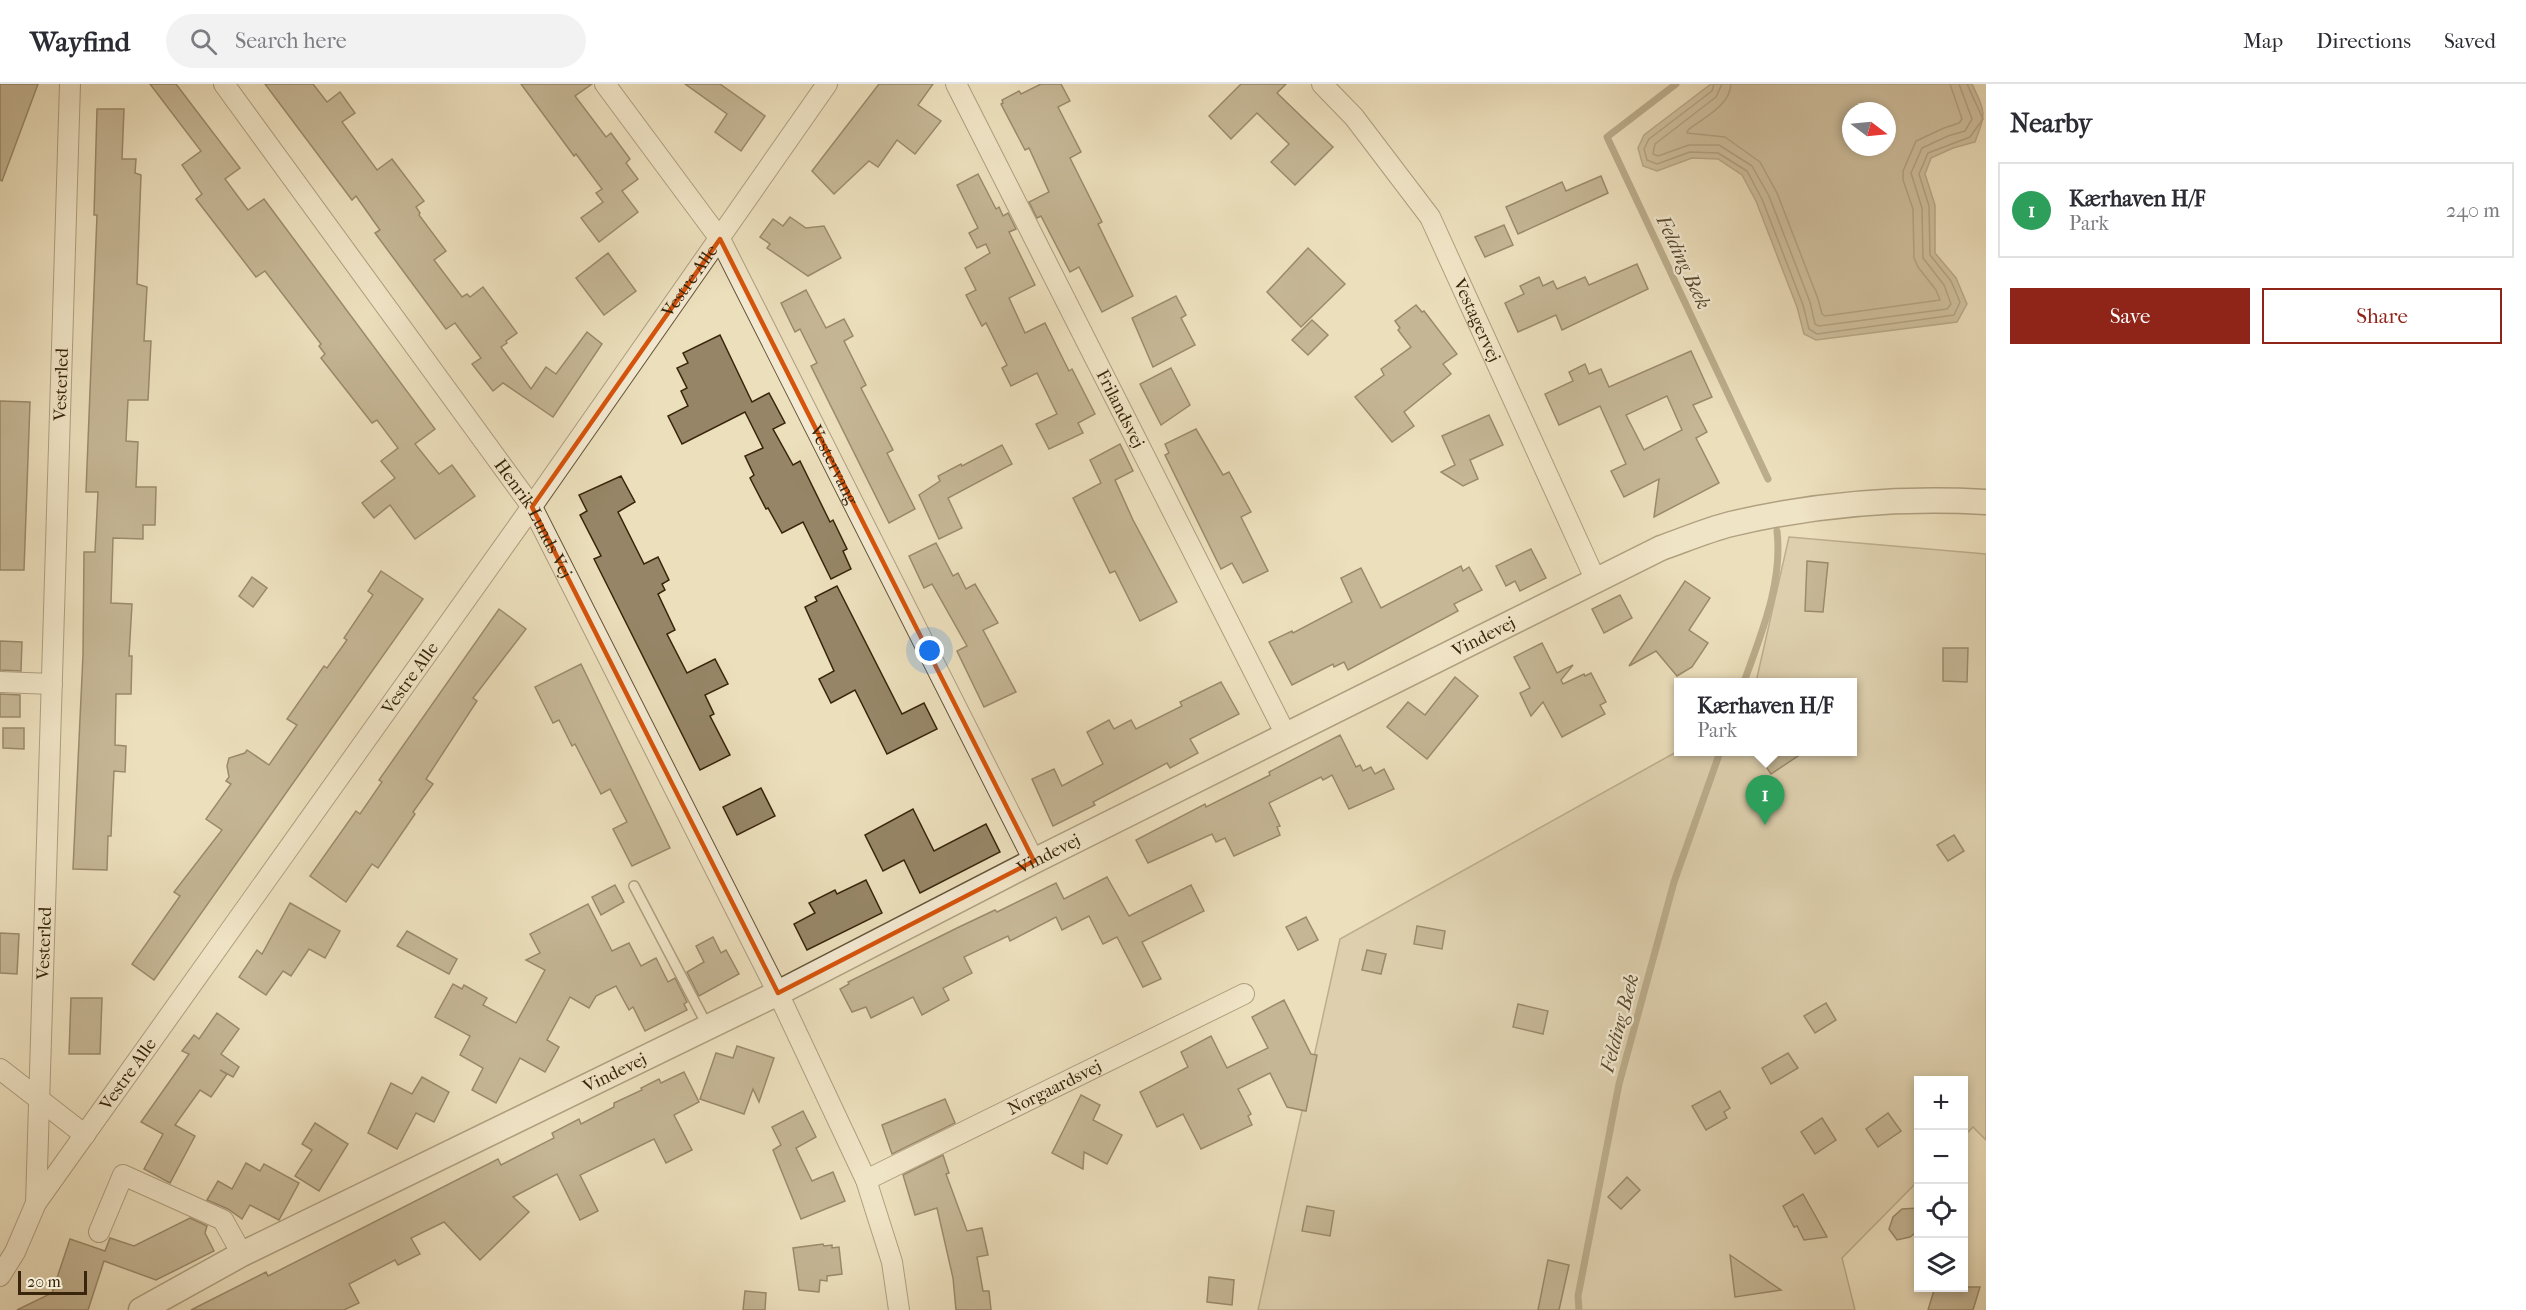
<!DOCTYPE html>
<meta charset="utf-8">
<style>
body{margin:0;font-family:"IM FELL French Canon",serif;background:#f2f2f3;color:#2b2b33}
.controls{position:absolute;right:18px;bottom:18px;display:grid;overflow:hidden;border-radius:0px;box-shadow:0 3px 9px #0003}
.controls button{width:54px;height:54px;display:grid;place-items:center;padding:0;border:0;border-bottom:2px solid #e1e1e2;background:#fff;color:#2b2b33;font:30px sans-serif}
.compass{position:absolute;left:1842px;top:18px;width:54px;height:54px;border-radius:50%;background:#fff;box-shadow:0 3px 9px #0003;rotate:106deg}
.scale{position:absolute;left:18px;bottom:15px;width:69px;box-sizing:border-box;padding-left:6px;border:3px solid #38250b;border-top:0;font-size:16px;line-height:21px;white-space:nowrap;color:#38250b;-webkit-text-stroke:4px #f3ead3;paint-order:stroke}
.you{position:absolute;left:930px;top:567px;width:21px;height:21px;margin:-15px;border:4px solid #fff;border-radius:50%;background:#1a73e8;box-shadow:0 0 0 9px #1a73e833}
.badge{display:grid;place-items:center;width:39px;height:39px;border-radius:50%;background:#8f2418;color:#fff;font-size:20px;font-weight:700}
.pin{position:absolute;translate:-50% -50px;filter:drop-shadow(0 2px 3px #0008)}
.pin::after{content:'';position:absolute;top:32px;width:21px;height:18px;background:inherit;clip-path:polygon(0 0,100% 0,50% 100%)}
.popup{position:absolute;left:1674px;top:594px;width:183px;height:78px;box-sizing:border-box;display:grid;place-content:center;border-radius:0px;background:#fff;filter:drop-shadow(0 2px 4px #0005);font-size:20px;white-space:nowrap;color:#7c7c81}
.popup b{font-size:22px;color:#2b2b33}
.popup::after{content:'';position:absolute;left:50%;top:100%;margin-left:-12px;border:12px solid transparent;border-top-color:#fff}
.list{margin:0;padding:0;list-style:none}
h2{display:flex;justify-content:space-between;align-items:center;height:78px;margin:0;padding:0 24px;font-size:26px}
h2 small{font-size:20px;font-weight:400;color:#7c7c81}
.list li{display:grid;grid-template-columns:39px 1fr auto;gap:18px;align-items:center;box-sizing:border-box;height:96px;margin:0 12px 12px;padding:0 12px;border:2px solid #e1e1e2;border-radius:0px}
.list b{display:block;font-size:22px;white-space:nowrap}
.list p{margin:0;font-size:20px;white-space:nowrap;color:#7c7c81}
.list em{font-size:20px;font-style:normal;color:#7c7c81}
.actions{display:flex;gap:12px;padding:18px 24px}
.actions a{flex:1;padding:14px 0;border:2px solid #8f2418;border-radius:0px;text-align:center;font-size:21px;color:#8f2418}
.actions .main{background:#8f2418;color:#fff}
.icon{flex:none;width:33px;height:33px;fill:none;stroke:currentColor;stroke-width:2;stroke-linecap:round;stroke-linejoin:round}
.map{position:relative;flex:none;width:1986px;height:1226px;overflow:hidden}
header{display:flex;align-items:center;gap:36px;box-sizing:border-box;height:84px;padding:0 30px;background:#fff;border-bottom:2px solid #e1e1e2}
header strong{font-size:28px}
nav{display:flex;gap:33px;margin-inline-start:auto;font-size:21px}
.search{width:420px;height:54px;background:#f2f2f3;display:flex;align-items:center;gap:15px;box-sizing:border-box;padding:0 21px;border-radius:33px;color:#7c7c81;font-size:22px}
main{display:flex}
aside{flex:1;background:#fff}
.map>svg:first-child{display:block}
.green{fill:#cdbf9e;stroke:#827254;stroke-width:1.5}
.water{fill:#afa080;stroke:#7f6f51;stroke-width:1.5;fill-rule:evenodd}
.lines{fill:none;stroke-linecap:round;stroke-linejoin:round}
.shore{stroke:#746246;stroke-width:1.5}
.stream{stroke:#7f6f51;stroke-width:7}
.building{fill:#968667;stroke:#38250b;stroke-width:1.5;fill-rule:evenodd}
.service-casing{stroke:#655437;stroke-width:12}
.minor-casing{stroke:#655437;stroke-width:22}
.tertiary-casing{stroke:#655437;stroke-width:27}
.service{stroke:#f3ead3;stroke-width:9}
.minor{stroke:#f3ead3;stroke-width:20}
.tertiary{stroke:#f3ead3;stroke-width:24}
.marked{fill:none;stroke:#d6540c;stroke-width:4.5;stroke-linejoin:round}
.labels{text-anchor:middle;stroke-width:4.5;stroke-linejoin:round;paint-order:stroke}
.street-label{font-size:18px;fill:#38250b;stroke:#f3ead3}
.water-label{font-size:20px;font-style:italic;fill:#5c4a2e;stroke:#f3ead3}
</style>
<header>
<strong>Wayfind</strong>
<div class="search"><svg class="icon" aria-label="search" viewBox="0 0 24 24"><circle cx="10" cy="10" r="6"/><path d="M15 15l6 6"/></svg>Search here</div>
<nav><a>Map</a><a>Directions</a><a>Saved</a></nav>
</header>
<main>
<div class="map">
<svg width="1986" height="1226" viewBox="0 0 1986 1226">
<rect width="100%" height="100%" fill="#ecdfbc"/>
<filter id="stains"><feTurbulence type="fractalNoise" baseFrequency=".00333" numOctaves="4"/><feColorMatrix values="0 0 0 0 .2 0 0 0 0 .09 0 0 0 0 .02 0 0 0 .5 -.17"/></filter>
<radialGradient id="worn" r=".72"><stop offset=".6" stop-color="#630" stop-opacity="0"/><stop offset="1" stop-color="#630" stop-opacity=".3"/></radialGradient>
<path class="green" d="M1789 453 1986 470V1056L1973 1043 1964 1052V996H1918V1097L1842 1174 1855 1226H1258L1340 855 1678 667 1852 668V598H1756Z"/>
<path class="water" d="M1711 0H1972C1986 30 1986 28 1975 58L1953 64 1931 74 1925 90 1935 121V169L1956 194 1967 220 1957 238 1816 256 1804 250 1797 223 1756 117 1742 91 1718 75 1692 74 1657 87 1643 82 1638 64 1644 51ZM1851 27H1887V63H1851Z"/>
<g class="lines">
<g class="shore">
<path d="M1714 0 1712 7 1649 55 1644 65 1647 76 1657 80 1690 68 1718 69 1747 87 1762 115 1803 221 1809 245 1817 250 1954 231 1960 218 1951 197 1930 171 1929 122 1919 90 1928 69 1970 53 1983 35 1967 0"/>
<path d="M1722 0 1716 13 1655 60 1653 70 1658 72 1689 61H1719L1752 82 1769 112 1810 218 1815 240 1819 242 1947 225 1951 220 1944 201 1923 174 1922 124 1911 89 1922 64 1948 52 1965 47 1972 35 1959 0"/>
<path d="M1731 0C1730 22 1703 34 1688 46L1687 49 1725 53 1760 78 1777 109 1818 215 1822 230 1825 232 1940 216 1936 206 1918 183 1914 174 1913 125 1903 96V87L1916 57 1944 44 1959 39 1962 35 1950 0"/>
</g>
<g class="stream">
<path d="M1676 0 1607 53 1768 395"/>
<path d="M1744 598C1761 550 1783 499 1777 447"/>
<path d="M1579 1226 1578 1212 1619 1000 1674 798 1720 668"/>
</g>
</g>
<g class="building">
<path d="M0 0H38L2 97 0 96Z"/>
<path d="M150 0H176L240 84 225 95 248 126 264 115 435 345 415 360 439 390 452 381 475 412 415 455 390 421 374 434 362 419 395 394 381 377 398 364 377 336 372 339 321 274 325 270 319 262 321 260 265 187 256 193 196 115 202 110 182 81 201 67Z"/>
<path d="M265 0H313L327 18 340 8 355 29 342 38 377 86 392 75 424 117 416 123 420 129 419 131 446 167 434 176 462 213 467 210 470 213 483 203 517 249 506 257 507 259 501 263 531 305 546 283 556 290 587 248 602 260 553 333 503 299 493 307 472 280 481 274 455 239 446 245 375 149 380 146 356 112 352 116Z"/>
<path d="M521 0H592L575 12 606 53 611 49 630 75 626 79 638 95 622 107 638 128 599 158 581 134 603 118 596 109 602 105 576 70 574 72Z"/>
<path d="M685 0H720L765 32 741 67 715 48 727 30Z"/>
<path d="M879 0H933L918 21 941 37 915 70 897 56 878 83 869 77 834 110 812 87Z"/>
<path d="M1041 0H1061L1070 17 1058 23 1081 68 1070 74 1102 138 1098 140 1133 212 1102 228 1079 183 1070 188 1041 132 1037 134 1029 118 1049 108 1029 64 1025 66 1001 20 1003 19 1002 16 1019 7 1021 10Z"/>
<path d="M1241 0H1286L1277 9 1333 63 1295 101 1271 78 1289 60 1257 29 1231 55 1209 32Z"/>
<path d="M97 25H124L122 75H136L135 89 141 91 137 200 147 203 144 257H151L148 316H128L126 357 138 358 136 403H156L155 441H143V455L113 454 111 519 132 520 129 572H132L131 610H116L115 661 126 662 125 688 114 687 111 752H108L107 786 73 785 83 571 84 468H95L98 408H86L97 131H94Z"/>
<path d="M978 90 996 125 999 123 1003 132 1008 129 1016 145 1009 148 1035 201 1009 214 1025 249 1045 239 1069 287 1072 285 1095 330 1078 339 1083 349 1049 365 1036 340 1057 330 1037 289 1011 302 1002 284 1007 281 986 239 982 242 966 211 976 206 965 184 990 169 986 160 977 164 969 149 978 144 957 101Z"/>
<path d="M1601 92 1608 109 1518 150 1506 123 1562 98 1566 107Z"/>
<path d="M790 133 806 144 824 142 841 174 808 192 767 164 770 160 760 153 773 135 783 142Z"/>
<path d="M1504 141 1513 161 1485 173 1475 153Z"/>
<path d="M1308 164 1345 200 1301 243 1267 208Z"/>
<path d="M608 169 636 207 604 231 576 194Z"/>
<path d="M1637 180 1648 205 1562 246 1556 231 1518 248 1505 219 1524 210 1520 202 1539 193 1543 202 1553 197 1557 205 1585 193 1589 201Z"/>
<path d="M806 206 826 244 844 235 853 252 844 257 866 301 861 304 893 366 887 369 915 425 889 439 811 282 817 279 800 245 795 248 781 219Z"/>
<path d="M1176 212 1186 231 1181 234 1195 261 1153 283 1132 234Z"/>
<path d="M1416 221 1422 228 1424 227 1457 270 1443 280 1451 290 1404 328 1414 342 1392 358 1355 313 1384 291 1381 285 1411 263 1398 246 1400 244 1395 237Z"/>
<path d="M1312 236 1328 251 1308 271 1292 256Z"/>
<path d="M720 251 752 318 769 309 785 339 773 345 793 381 800 377 830 438 833 436 847 465 843 467 851 485 831 495 803 438 782 449 768 424 766 425 750 394 754 391 745 372 763 364 745 328 682 360 668 332 688 322 681 307 687 304 677 284 688 279 683 269Z"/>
<path d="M1691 267 1712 313 1693 321 1707 348 1696 354 1719 399 1654 433 1659 395 1624 413 1611 387 1626 380 1600 322 1559 341 1545 310 1573 297 1569 288 1585 280 1589 290 1601 285 1609 303ZM1667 312 1682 346 1644 366 1626 331Z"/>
<path d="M1171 284 1190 321 1161 341 1140 300Z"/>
<path d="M0 317 30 318 24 486H0Z"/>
<path d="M1489 331 1503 361 1470 376 1478 395 1463 402 1441 388 1455 381 1442 352Z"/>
<path d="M1196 345 1223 391 1229 388 1251 428 1241 433 1268 487 1243 499 1232 479 1221 485 1165 371 1169 369 1165 360Z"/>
<path d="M1120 360 1133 387 1115 396 1133 436 1177 518 1140 537 1115 487 1110 489 1073 414 1101 399 1090 376Z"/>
<path d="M1002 361 1012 380 948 414 962 444 939 455 919 411 940 397 938 392 961 380 962 382Z"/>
<path d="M621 392 635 418 618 428 644 480 658 473 669 496 662 500 665 506 658 510 675 546 667 550 687 589 715 575 728 600 705 611 714 630 710 632 730 671 700 686 594 475 601 472 580 431 587 427 579 411Z"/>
<path d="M936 459 953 492 958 489 966 505 975 500 998 539 983 546 1016 608 984 623 957 567 967 562 932 500 924 504 909 472Z"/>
<path d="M1531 465 1546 494 1520 507 1515 497 1506 502 1496 482Z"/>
<path d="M1807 477 1828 479 1823 528 1805 527Z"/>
<path d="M1461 482 1463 487 1469 483 1482 506 1454 520 1458 527 1348 586 1344 578 1334 583 1333 580 1292 601 1269 558 1292 547 1293 549 1352 518 1341 494 1361 484 1381 524Z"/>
<path d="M381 487 423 515 154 896 132 880 180 812 174 808 222 746 206 735 231 700 226 697 229 693 227 682 229 674 245 669 247 666 269 681 297 641 287 635 324 582 327 584 347 556 344 554 373 511 368 507Z"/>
<path d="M252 493 267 504 253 523 239 512Z"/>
<path d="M1685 497 1710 514 1689 546 1708 559 1692 583 1677 592 1656 567 1629 582Z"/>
<path d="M837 502 902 630 924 619 937 645 887 670 855 606 831 619 819 595 834 587 805 523 817 517 815 513Z"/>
<path d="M1620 511 1632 534 1604 549 1592 525Z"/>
<path d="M499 525 526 545 473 614 477 617 426 695 433 700 413 728 415 730 378 784 372 780 346 818 310 792 356 727 360 730 382 698 379 696Z"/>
<path d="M0 557 22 558 21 587 0 586Z"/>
<path d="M1542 559 1557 589 1573 581 1561 596 1563 600 1584 590 1585 592 1591 589 1606 618 1600 621 1605 630 1562 653 1543 618 1531 632 1520 609 1530 604 1514 573Z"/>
<path d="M1943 564H1968L1967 598 1943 597Z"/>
<path d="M581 580 670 764 632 782 613 745 627 738 610 705 601 710 575 660 572 662 559 636 553 639 535 603Z"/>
<path d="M1455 593 1478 612 1427 675 1387 643 1408 618 1425 631Z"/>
<path d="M1221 598 1239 630 1190 655 1198 669 1170 684 1167 679 1093 718 1095 721 1053 742 1032 695 1054 685 1062 702 1103 680 1087 648 1109 636 1114 645 1131 636 1136 645 1182 622 1180 618Z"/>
<path d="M0 610 20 611V633H0Z"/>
<path d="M3 644H24V665L3 664Z"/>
<path d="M1340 651 1356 683 1360 681 1363 687 1371 683 1375 690 1384 685 1394 705 1349 725 1332 691 1323 696 1321 693 1269 719 1280 742 1277 743 1280 751 1234 772 1225 754 1216 758 1212 750 1148 779 1136 756 1205 720 1206 723 1270 691 1269 688Z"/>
<path d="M1756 668H1804L1771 690Z"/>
<path d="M761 704 775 732 737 751 723 723Z"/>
<path d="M913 725 934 767 986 740 1000 768 920 809 904 776 883 787 865 751Z"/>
<path d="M1954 751 1964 767 1948 777 1937 761Z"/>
<path d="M1107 793 1129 832 1191 801 1204 827 1142 858 1161 895 1143 903 1117 853 1103 860 1089 832 1062 846 1056 833 1010 857 1008 852 964 873 972 889 943 904 949 916 922 931 913 913 871 934 866 923 852 928 840 905 849 900 848 898 957 844 995 826 997 828 1056 799 1064 815Z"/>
<path d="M866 796 882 829 807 866 794 840 815 829 809 819 835 806 837 810Z"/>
<path d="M615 801 624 818 601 831 592 813Z"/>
<path d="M290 819 340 847 325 874 309 865 291 892 283 887 266 911 239 893 257 866 262 870Z"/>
<path d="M588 820 612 867 629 859 641 882 656 874 668 898 675 894 687 918 684 920 687 926 645 947 633 923 629 926 616 902 596 912 589 924 570 913 547 956 559 963 545 988 520 974 496 1019 472 1006 483 984 460 971 470 952 435 933 453 900 462 905 464 901 487 914 483 921 516 939 545 886 526 876 540 869 530 850Z"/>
<path d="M1306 833 1318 856 1298 866 1286 843Z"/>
<path d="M1417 842 1445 847 1442 865 1414 860Z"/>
<path d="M407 847 457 875 449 890 397 862Z"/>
<path d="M0 849 19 850 17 890 0 889Z"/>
<path d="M713 853 721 869 726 866 739 890 699 912 687 888 704 878 696 862Z"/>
<path d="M1367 866 1386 870 1381 890 1362 886Z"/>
<path d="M71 914H102L100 970H69Z"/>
<path d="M1284 916 1311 970 1317 971 1306 1027 1287 1023 1270 989 1238 1005 1251 1030 1248 1032 1252 1041 1201 1065 1183 1030 1157 1043 1140 1008 1188 983 1181 968 1211 952 1227 984 1268 964 1252 933Z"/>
<path d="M1826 919 1836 936 1815 949 1804 932Z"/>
<path d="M1518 920 1548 927 1543 950 1513 943Z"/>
<path d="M217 929 239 945 221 970 239 983 233 993 220 986 227 990 211 1013 200 1006 175 1041 195 1052 170 1099 144 1085 163 1050 141 1038 189 970 182 967 194 951 199 955Z"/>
<path d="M737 962 774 974 759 1018 753 1005 744 1030 700 1015 716 969 733 974Z"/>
<path d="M1788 969 1798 984 1771 1000 1762 984Z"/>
<path d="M684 988 699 1018 674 1031 692 1066 666 1079 654 1055 580 1091 598 1127 580 1136 557 1090 513 1113 529 1128 480 1176 444 1138 411 1154 420 1170 398 1181 395 1176 349 1200 359 1219 344 1226H191L266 1188 268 1192 498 1075 501 1081 554 1054 552 1049 579 1035 581 1040 614 1023V1019L642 1006 641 1004 659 995 661 999Z"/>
<path d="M422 993 449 1008 434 1038 416 1029 397 1065 368 1049 391 999 412 1010Z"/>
<path d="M1720 1007 1730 1024 1724 1028 1727 1034 1706 1046 1692 1022Z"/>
<path d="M1081 1011 1100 1021 1093 1036 1122 1051 1107 1080 1084 1068 1083 1085 1052 1069Z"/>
<path d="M945 1015 955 1039 892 1070 882 1041Z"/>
<path d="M803 1027 816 1053 796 1064 812 1097 833 1088 845 1117 801 1135 773 1066 781 1061 772 1043Z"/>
<path d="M1888 1029 1901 1047 1878 1063 1866 1045Z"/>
<path d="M1822 1034 1836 1056 1815 1070 1801 1048Z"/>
<path d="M315 1039 348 1060 319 1107 295 1092 312 1066 302 1060Z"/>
<path d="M943 1071 949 1089 946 1090 967 1147 982 1144 988 1171 977 1173 983 1207H989L991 1226H956L953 1194 937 1124 915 1131 903 1091Z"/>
<path d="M246 1079 260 1087 264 1080 299 1099 279 1136 250 1121 242 1135 228 1125 207 1116 218 1097 232 1105Z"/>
<path d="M1627 1093 1640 1106 1621 1125 1608 1113Z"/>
<path d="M1803 1110 1816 1133 1827 1153 1804 1156 1797 1142 1794 1143 1783 1122Z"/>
<path d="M1307 1122 1334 1127 1330 1152 1302 1147Z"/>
<path d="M1918 1124V1147L1910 1153 1897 1156 1889 1145 1893 1133 1902 1125Z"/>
<path d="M190 1134 207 1142 205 1149 214 1167 156 1196 104 1177 88 1226H17L52 1209 70 1155 105 1167 110 1154 134 1162Z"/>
<path d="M823 1160 824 1162 832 1161V1164L839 1163 842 1190 827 1192V1197L820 1196 819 1208 799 1206 793 1164Z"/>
<path d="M1730 1171 1781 1206 1735 1213Z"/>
<path d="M1548 1176 1569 1181 1559 1226H1538Z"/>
<path d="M1209 1193 1234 1196 1232 1221 1207 1218Z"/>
<path d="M1935 1203H1980L1973 1226H1928Z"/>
<path d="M745 1207 766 1209 765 1226H743Z"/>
</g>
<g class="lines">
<g class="service-casing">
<path id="service" d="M634 802 708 943"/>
</g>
<g class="minor-casing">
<g id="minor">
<path id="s1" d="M224 0 532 423 778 909 866 1096 892 1178 899 1226"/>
<path id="s2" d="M605 0 720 155 1034 777"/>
<path id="s3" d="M956 0 1286 651"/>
<path id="s4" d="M1322 0 1354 33 1430 133 1596 497"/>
<path d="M0 598 52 600"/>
<path d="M0 985 85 1051"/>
<path id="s5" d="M866 1096 1244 910"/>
<path id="s6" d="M36 1119 70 0"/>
<path d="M99 1148 123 1091 223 1136 242 1170"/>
<path id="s7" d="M0 1192 15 1168 36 1119 521 438 827 0"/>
</g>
</g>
<g class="tertiary-casing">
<g id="tertiary">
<path id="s8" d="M141 1226 242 1170 778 909 1034 777 1661 464C1684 456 1707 446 1731 440 1816 420 1898 413 1986 418"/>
</g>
</g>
<use href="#service" class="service"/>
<use href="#minor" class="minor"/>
<use href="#tertiary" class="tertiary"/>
</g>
<path d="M0 0H1986V1226H0ZM720 155 1034 777 778 909 532 423Z" fill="#ecdfbc" fill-opacity=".55" fill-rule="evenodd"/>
<path class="marked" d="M720 155 1034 777 778 909 532 423Z"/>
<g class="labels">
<g class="street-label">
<text dy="6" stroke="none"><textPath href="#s7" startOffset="1212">Vestre Alle</textPath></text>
<text dy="6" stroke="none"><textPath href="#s4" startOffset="285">Vestagervej</textPath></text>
<text dy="6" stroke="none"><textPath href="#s6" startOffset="819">Vesterled</textPath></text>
<text dy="6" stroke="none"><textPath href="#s3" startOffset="364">Frilandsvej</textPath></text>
<text dy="6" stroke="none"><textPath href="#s2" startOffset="446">Vestervang</textPath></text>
<text dy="6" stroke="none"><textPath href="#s1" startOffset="534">Henrik Lunds Vej</textPath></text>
<text dy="6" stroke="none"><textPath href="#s8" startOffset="1502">Vindevej</textPath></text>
<text dy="6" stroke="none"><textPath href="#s7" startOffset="726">Vestre Alle</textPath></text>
<text dy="6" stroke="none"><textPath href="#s8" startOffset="1016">Vindevej</textPath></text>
<text dy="6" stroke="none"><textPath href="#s6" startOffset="260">Vesterled</textPath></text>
<text dy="6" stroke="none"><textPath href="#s8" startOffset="530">Vindevej</textPath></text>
<text dy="6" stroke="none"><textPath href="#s7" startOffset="240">Vestre Alle</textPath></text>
<text dy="6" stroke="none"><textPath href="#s5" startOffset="210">Norgaardsvej</textPath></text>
</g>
<g class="water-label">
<text transform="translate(1684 178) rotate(65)" y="7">Felding Bæk</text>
<text transform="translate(1619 939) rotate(-75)" y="7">Felding Bæk</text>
</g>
</g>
<rect width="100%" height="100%" filter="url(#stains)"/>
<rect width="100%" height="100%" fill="url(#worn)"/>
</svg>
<div class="controls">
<button>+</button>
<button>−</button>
<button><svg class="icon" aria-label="locate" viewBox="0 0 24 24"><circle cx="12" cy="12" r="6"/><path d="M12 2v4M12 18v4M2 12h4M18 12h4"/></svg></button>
<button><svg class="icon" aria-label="layers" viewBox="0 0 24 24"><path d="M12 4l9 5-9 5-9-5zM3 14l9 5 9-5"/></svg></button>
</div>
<svg class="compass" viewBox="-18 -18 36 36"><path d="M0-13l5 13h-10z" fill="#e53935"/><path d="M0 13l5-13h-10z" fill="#7c7c81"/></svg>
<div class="scale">20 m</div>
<div class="you"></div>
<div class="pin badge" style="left:1765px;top:741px;background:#2e9e5b">1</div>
<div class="popup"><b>Kærhaven H/F</b>Park</div>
</div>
<aside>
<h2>Nearby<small></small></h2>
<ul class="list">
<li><span class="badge" style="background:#2e9e5b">1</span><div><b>Kærhaven H/F</b><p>Park</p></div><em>240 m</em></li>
</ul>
<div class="actions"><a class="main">Save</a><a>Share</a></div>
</aside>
</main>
